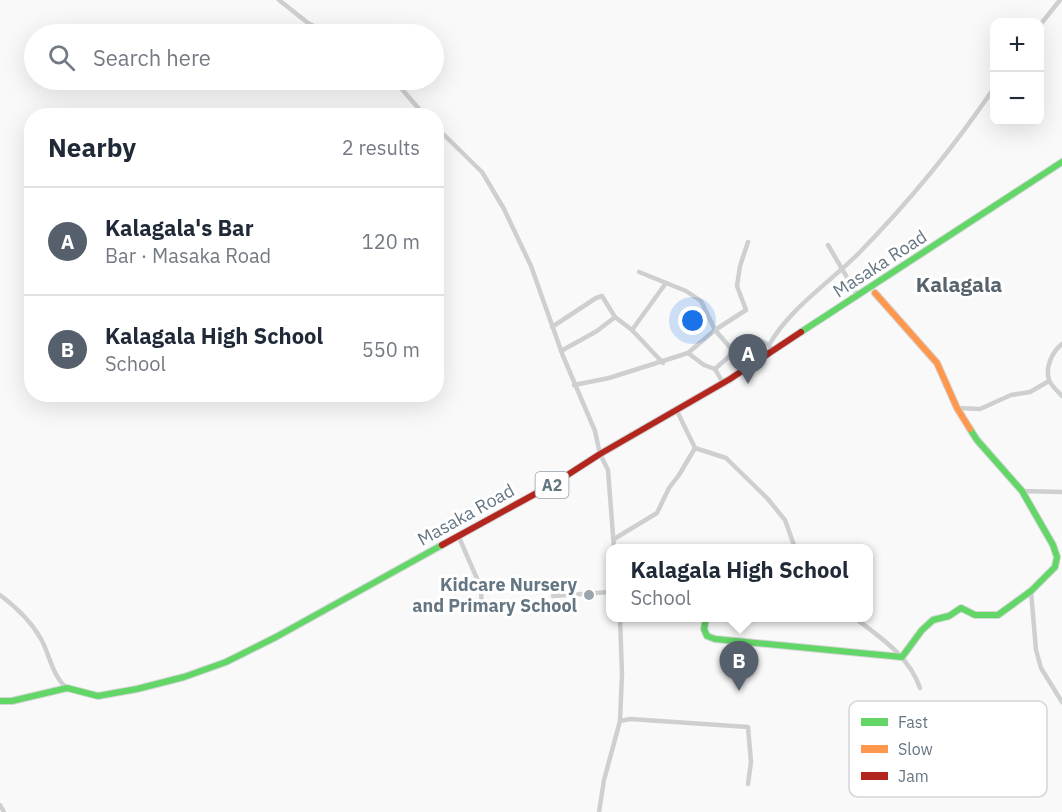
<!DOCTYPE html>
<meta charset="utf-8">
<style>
body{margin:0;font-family:"IBM Plex Sans",sans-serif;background:#f2f2f3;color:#1f2937}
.controls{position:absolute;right:18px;top:18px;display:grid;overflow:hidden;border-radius:12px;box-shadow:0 6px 24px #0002}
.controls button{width:54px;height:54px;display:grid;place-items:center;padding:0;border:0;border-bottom:2px solid #e0e1e3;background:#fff;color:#1f2937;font:30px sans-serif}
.you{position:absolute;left:693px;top:321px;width:21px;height:21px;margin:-15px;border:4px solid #fff;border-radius:50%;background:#1a73e8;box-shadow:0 0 0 9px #1a73e833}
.badge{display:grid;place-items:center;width:39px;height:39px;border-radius:50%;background:#56606c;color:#fff;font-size:20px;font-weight:700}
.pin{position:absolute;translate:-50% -50px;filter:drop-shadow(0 2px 3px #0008)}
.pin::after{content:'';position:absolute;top:32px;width:21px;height:18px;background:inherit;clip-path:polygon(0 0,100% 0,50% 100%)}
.popup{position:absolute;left:606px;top:544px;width:267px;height:78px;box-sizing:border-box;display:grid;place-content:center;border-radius:12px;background:#fff;filter:drop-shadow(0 2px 4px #0005);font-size:20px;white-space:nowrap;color:#747a83}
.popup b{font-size:22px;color:#1f2937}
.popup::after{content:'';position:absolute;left:50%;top:100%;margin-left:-12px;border:12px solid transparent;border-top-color:#fff}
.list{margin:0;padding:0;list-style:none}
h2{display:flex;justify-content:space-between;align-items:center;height:78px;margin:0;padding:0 24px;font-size:26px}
h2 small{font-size:20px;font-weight:400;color:#747a83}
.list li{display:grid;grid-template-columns:39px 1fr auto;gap:18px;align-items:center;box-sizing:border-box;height:108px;padding:0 24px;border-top:2px solid #e0e1e3}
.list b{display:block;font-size:22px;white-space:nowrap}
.list p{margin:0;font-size:20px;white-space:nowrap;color:#747a83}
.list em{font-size:20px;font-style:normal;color:#747a83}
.icon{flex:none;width:33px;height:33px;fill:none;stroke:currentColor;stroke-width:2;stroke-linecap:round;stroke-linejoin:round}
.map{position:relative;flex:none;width:1062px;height:812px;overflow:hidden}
.search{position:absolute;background:#fff;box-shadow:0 6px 24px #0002;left:24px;top:24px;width:420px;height:66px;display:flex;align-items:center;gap:15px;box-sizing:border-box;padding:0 21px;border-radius:33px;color:#747a83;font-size:22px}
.panel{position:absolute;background:#fff;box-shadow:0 6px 24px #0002;left:24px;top:108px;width:420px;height:294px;border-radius:24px}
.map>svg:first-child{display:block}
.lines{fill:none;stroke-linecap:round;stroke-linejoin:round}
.fast-casing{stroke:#d5d6d7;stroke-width:8}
.slow-casing{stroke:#d5d6d7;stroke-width:8}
.jam-casing{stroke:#d5d6d7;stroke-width:8}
.street{stroke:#cecfd0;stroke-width:4.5}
.fast{stroke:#63d668;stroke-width:6}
.slow{stroke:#ff974d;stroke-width:6}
.jam{stroke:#b3261e;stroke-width:6}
.poi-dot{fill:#99a4ac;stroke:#fff;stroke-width:2}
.labels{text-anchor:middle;stroke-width:6;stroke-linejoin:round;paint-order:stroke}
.shield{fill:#fff;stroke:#939fa8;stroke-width:1.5}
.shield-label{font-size:16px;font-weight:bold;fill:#657683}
.street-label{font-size:18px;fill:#657683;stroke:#fff}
.poi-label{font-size:18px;font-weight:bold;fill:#657683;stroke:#fff;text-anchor:end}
.quarter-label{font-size:21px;font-weight:bold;fill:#57646e;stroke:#fff}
.key{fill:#fff;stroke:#d1d6da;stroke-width:1.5}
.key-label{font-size:16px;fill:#657683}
</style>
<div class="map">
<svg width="1062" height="812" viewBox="0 0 1062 812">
<rect width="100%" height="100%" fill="#f9f9f9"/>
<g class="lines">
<g class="fast-casing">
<g id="fast">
<path d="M801 332 1062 162"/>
<path d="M706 618 704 629 707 636 715 639 902 657 922 630 933 620 949 616 961 608 975 615H998L1031 591 1055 567 1057 557 1053 545 1022 491 977 440 970 429"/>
<path d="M0 701H12L67 688 98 696 137 689 184 677 226 662 276 637 442 545"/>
</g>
</g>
<g class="slow-casing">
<path id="slow" d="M875 293 937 363 957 408 970 429"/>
</g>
<g class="jam-casing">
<path id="jam" d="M442 545 555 483 600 454 730 379 801 332"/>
</g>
<g class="street">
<path d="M279 0 308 23 329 34"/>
<path d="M1040 25 1060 0"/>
<path d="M394 80 425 116"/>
<path d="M436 127 482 172 504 209 531 266 563 356 595 431 600 454 608 470 614 548"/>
<path d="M828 245 858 296"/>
<path d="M639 272 686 291 701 301 715 330 734 352"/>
<path d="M552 327 596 298 602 296 615 317 632 330 663 363"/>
<path d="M632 330 666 283"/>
<path d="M1062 344C1052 352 1045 367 1049 380 1051 385 1058 392 1062 396"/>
<path d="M561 351 597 331 615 317"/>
<path d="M772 351 769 345C789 309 830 282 858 254 908 203 954 147 994 88"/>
<path d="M688 353 704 365 715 369 723 383"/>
<path d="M715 369 734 352 758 339 769 345"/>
<path d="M574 385 609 378 688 353 715 330 746 310 737 286 740 266 748 242"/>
<path d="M957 408 980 409 1011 395 1030 392 1049 381"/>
<path d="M677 411 695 448 726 458 767 498 785 520 795 548"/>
<path d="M1022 491 1062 492"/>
<path d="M458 535 481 588 482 612"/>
<path d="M614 539 657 513 669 488 679 475 695 448"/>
<path d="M1031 591 1036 650 1041 668 1062 702"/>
<path d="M0 595C16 607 31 621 41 639 50 655 52 676 67 688"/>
<path d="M553 596 610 592"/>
<path d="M855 618C881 638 909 656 920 688"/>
<path d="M620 721 630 719 748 727 751 762 748 784"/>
<path d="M0 805 4 812"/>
<path d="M599 812 604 780 620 721 622 674 620 618"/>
</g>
<use href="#fast" class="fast"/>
<use href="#slow" class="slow"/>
<use href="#jam" class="jam"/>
</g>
<circle class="poi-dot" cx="589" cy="595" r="6"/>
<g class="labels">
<rect class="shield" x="535.5" y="472" width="33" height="26" rx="4.5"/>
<g class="shield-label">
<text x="552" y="491">A2</text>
</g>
<g class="street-label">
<text transform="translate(880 264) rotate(-33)" y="6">Masaka Road</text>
<text transform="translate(466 515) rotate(-29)" y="6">Masaka Road</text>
</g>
<g class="poi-label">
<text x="577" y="591">Kidcare Nursery<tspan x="577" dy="21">and Primary School</tspan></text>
</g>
<g class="quarter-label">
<text x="959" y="292">Kalagala</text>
</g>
</g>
<rect x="849" y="701" width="198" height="96" rx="9" class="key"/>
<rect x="861" y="718" width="27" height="8" fill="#63d668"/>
<rect x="861" y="745" width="27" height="8" fill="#ff974d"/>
<rect x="861" y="772" width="27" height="8" fill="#b3261e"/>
<g class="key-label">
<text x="898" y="728">Fast</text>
<text x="898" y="755">Slow</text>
<text x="898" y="782">Jam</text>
</g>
</svg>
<div class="controls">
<button>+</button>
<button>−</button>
</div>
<div class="you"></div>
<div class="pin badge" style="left:748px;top:384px">A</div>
<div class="pin badge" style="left:739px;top:691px">B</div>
<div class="popup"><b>Kalagala High School</b>School</div>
<div class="search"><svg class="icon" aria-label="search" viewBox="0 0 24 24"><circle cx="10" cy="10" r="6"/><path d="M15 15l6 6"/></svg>Search here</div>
<section class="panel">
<h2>Nearby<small>2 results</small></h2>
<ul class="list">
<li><span class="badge">A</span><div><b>Kalagala's Bar</b><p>Bar · Masaka Road</p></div><em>120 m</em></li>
<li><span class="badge">B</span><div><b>Kalagala High School</b><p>School</p></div><em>550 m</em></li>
</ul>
</section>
</div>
